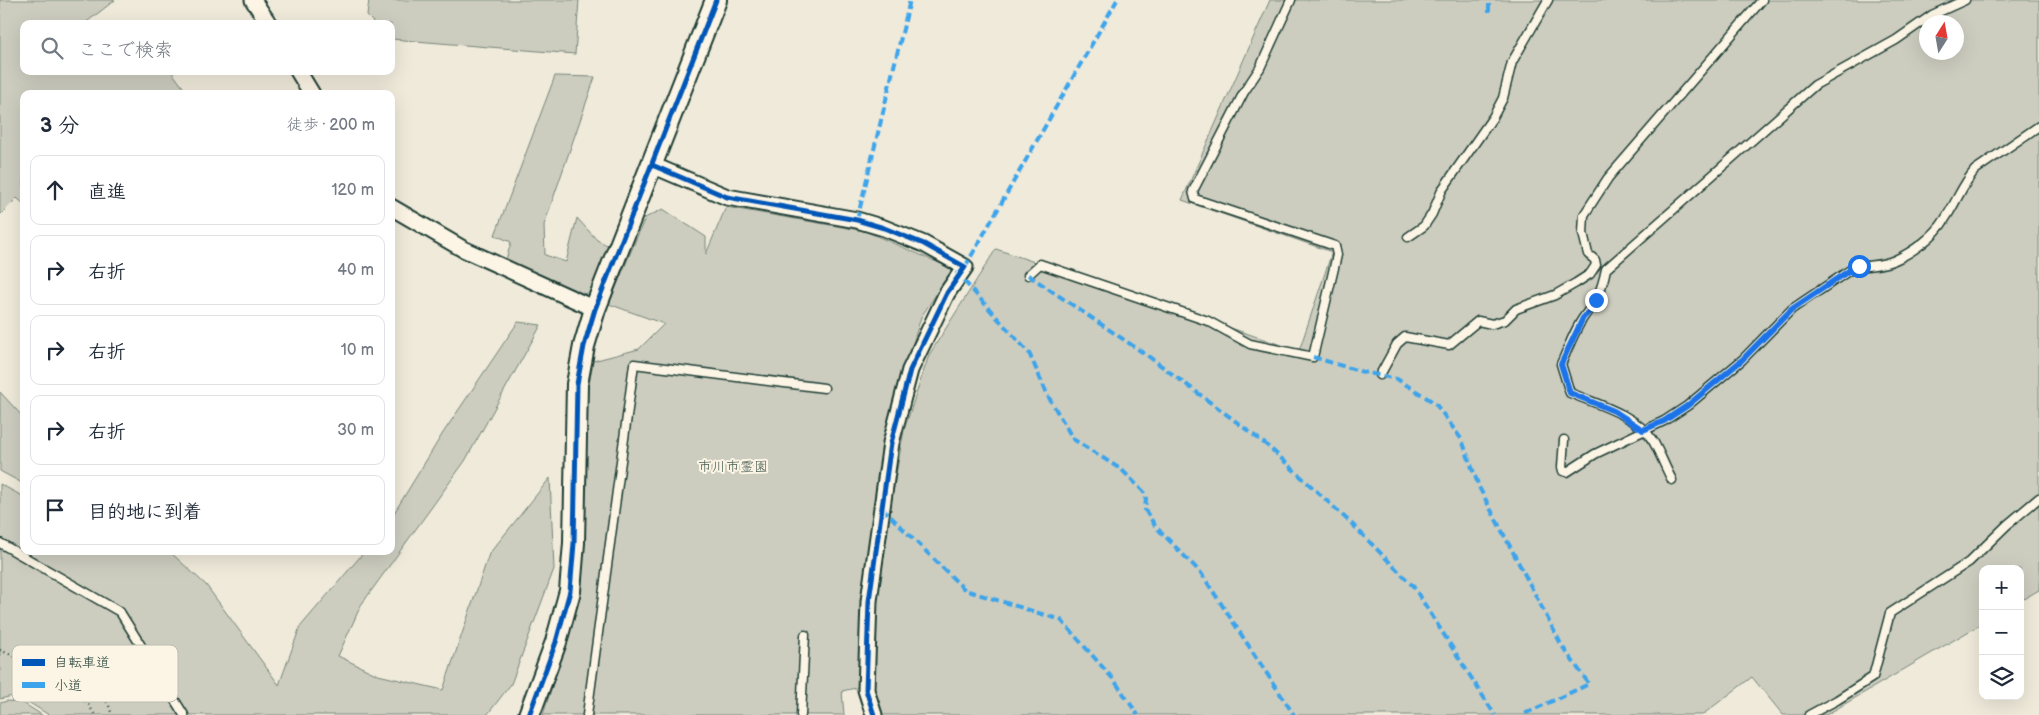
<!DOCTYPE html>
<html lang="ja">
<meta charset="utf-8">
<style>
body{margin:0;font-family:"Balsamiq Sans","Klee One",sans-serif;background:#f2f2f3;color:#1f2937}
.controls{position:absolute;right:15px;bottom:15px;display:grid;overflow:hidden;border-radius:10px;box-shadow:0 5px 20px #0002}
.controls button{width:45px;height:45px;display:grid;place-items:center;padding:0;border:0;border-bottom:1px solid #e0e1e3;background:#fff;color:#1f2937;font:25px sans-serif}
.compass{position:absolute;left:1919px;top:15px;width:45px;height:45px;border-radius:50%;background:#fff;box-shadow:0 5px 20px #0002;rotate:11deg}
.stop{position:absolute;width:15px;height:15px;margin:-11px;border:4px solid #1a73e8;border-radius:50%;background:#fff}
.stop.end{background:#1a73e8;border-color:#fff;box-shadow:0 1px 5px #0008}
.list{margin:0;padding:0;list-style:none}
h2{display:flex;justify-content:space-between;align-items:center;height:65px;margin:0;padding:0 20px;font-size:21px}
h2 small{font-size:16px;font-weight:400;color:#747a83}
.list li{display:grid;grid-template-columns:32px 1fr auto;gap:15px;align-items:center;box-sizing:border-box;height:70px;margin:0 10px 10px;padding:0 10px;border:1px solid #e0e1e3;border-radius:10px}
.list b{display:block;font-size:19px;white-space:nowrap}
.list em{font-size:16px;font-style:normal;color:#747a83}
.icon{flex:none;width:28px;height:28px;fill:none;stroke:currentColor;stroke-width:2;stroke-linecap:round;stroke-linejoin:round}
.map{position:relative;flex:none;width:2039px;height:715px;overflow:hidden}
.search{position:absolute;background:#fff;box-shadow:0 5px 20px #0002;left:20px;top:20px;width:375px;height:55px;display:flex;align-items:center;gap:12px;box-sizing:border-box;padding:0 18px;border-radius:10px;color:#747a83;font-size:19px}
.panel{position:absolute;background:#fff;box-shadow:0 5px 20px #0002;left:20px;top:90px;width:375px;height:465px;border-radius:10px}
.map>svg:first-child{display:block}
.green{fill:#cccdbf;stroke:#76857a;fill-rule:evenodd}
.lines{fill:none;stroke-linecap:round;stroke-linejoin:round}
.service-casing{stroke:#1f3d34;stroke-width:11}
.minor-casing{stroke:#1f3d34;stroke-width:19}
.tertiary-casing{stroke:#1f3d34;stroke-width:24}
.path{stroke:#1f3d34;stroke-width:2.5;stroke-dasharray:1 4;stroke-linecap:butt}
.service{stroke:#fcf5e5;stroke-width:8}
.minor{stroke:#fcf5e5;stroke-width:15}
.tertiary{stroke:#fcf5e5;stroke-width:20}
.quiet{stroke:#3da4eb;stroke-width:4;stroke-dasharray:8 4;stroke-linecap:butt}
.cycleway-casing{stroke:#fcf5e5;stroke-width:8}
.cycleway{stroke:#0057b8;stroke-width:5}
.route{stroke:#1a73e8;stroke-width:6}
.labels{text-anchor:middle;stroke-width:4;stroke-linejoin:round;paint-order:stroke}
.park-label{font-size:14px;fill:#425a50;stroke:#fcf5e5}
.key{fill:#fcf5e5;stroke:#babeb0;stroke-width:1}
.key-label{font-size:14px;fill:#1f3d34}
</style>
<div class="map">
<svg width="2039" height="715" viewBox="0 0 2039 715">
<rect width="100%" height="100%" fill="#efeada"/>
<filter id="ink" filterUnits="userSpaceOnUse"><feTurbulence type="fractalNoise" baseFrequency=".02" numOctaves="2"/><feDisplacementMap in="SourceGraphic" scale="10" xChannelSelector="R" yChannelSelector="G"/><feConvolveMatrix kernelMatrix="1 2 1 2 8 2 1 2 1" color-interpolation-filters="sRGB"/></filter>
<g filter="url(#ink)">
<g class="green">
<path d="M0 0H115L84 24H24V71H171L188 94H24V204L17 198 0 215Z"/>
<path d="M369 0H579L575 54 391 39V24H375L367 16Z"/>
<path d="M1270 0H2039V590L2020 601V569H1983V623L1826 715H1783L1752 677 1702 715H879L872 691 874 619 883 547 904 430 929 355 996 249 1299 351 1332 252 1182 200ZM1926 22H1956V52H1926Z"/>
<path d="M555 76 595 77 544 225 545 255 566 262 577 218 597 240 611 247 593 292 584 294 506 260 511 242 495 235Z"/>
<path d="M726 207 865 231 953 269 921 317 894 405 860 687 842 691 844 715H543L579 600 585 409 593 361 639 349 664 324 609 304 645 218 663 209 706 237V254Z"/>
<path d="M518 322 541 325 465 461 361 605 338 656 378 675 443 690 489 554 550 478 554 569 511 684 487 715H49L17 695 0 699V484L24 497V551H169L206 585 279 685 300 627 365 551H391V518L443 433Z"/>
<path d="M0 392 24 418V484L0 471Z"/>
<path d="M7 701 23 703 42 715H0V703Z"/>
</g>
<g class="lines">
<g class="service-casing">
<g id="service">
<path d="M1408 237 1424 226 1432 214 1442 190 1493 117 1503 98 1512 62 1548 0"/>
<path d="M1028 275 1040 264 1208 321 1250 344 1313 357 1337 255 1335 246 1210 204 1195 199 1193 191 1244 92 1260 68 1291 0"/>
<path d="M1380 375 1397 344 1405 337 1449 345 1478 321 1492 324 1505 320 1516 309 1555 295 1576 283 1590 274 1596 265 1595 260 1588 254 1583 233 1584 215 1608 178 1762 0"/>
<path d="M1564 440 1562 467 1563 471 1567 472 1595 454 1664 421 1687 406 1742 360 1792 309 1850 270C1864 264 1880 267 1895 260 1913 252 1935 236 1945 219 1956 203 1962 185 1975 170L2039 126"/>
<path d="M1672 480C1665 467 1660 453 1653 441 1637 415 1597 404 1570 393L1561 364C1568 349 1574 331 1583 318 1597 299 1601 293 1606 269L1815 85 1896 40 1932 15 1965 0"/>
<path d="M0 543 120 612 184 715"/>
<path d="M587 715 634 364 824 388"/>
<path d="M801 715 805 635"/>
<path d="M1809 715 1837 700 1873 677 1890 613 1969 562 2007 525 2039 498"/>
</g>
</g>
<g class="minor-casing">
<g id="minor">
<path d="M253 0 269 24"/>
<path d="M298 71 312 94"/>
<path d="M652 165 727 197 857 220 884 228 924 244 965 267 947 293 910 370 891 443 869 601 866 690 874 715"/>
<path d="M391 207 463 249 595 309"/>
</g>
</g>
<g class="tertiary-casing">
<path id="tertiary" d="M529 715 556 642 570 591 574 543 577 384 584 346 595 309 716 0"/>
</g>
<g class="path">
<path d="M0 650C34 665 76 681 95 715"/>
<path d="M87 686 108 703 112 715"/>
</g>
<use href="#service" class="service"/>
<use href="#minor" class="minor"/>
<use href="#tertiary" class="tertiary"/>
<g class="quiet">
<path d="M1489 12V0"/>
<path d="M857 220 910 0"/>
<path d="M965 267 1117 0"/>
<path d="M956 272 1029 353 1048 396 1073 439 1122 470 1143 491 1146 498 1145 510 1156 527 1201 573 1294 715"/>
<path d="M1028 275 1148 356 1238 423 1269 447 1354 526 1413 586 1495 715"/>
<path d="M1313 357 1359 371 1397 379 1435 403 1462 440 1479 487 1562 646 1589 684 1522 715"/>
<path d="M882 508 965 590 1061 620 1114 680 1138 715"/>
</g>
<g class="cycleway-casing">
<g id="cycleway">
<path d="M652 165 727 197 857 220 884 228 924 244 965 267 947 293 910 370 891 443 869 601 866 690 874 715"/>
<path d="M529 715 556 642 570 591 574 543 577 384 584 346 595 309 716 0"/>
</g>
</g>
<use href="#cycleway" class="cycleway"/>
</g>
</g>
<g class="lines" filter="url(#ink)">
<path class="route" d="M1596 300 1592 309 1583 318 1561 364 1570 393 1614 411 1643 430 1664 421 1687 406 1742 360 1792 309 1850 270 1859 266"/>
</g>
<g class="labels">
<g class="park-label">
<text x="733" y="471">市川市霊園</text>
</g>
</g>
<rect x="12" y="645" width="166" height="57" rx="8" class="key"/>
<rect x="22" y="659" width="23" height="7" fill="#0057b8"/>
<rect x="22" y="682" width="23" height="6" fill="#3da4eb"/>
<g class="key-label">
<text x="54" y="667">自転車道</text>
<text x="54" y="690">小道</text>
</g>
</svg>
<div class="controls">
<button>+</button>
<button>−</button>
<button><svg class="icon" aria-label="layers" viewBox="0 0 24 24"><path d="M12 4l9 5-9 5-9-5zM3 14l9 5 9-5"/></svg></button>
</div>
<svg class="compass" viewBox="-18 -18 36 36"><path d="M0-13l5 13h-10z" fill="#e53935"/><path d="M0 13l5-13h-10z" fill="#747a83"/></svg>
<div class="stop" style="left:1859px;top:266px"></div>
<div class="stop end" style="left:1596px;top:300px"></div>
<div class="search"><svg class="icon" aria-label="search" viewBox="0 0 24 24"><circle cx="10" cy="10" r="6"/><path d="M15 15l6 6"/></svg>ここで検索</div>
<section class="panel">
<h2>3 分<small>徒歩 · 200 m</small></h2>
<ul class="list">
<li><svg class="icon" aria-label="ahead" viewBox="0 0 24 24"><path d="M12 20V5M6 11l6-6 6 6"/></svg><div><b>直進</b></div><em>120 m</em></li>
<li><svg class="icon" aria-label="right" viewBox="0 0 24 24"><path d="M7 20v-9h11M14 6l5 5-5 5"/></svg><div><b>右折</b></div><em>40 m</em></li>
<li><svg class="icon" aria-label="right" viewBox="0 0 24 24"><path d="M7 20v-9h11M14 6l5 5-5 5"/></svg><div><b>右折</b></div><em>10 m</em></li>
<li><svg class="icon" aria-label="right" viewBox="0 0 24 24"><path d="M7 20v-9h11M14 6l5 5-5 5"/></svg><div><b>右折</b></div><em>30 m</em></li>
<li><svg class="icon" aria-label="arrive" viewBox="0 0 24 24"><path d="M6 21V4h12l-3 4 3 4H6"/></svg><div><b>目的地に到着</b></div></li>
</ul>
</section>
</div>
